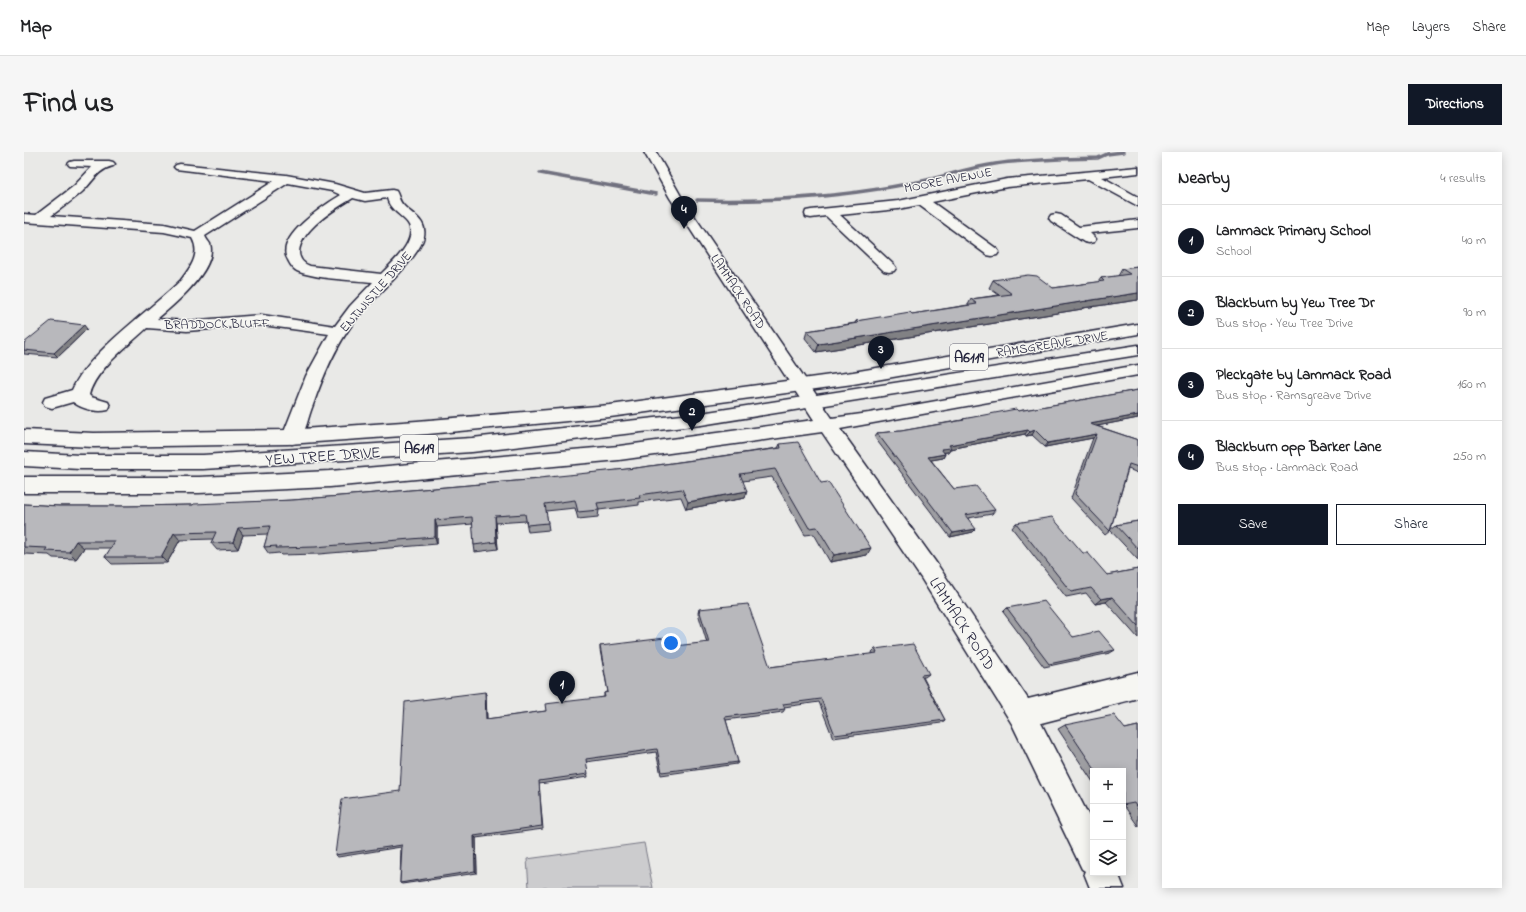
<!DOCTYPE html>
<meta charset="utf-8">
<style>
body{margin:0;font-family:"Indie Flower",sans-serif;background:#f6f6f6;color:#202124}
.controls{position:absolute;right:12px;bottom:12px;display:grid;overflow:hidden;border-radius:0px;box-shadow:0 2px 10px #0003}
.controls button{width:36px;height:36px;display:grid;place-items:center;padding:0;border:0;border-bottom:1px solid #e0e0e0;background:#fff;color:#202124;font:20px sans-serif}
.you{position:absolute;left:647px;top:491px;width:14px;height:14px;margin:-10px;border:3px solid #fff;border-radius:50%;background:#1a73e8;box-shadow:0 0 0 6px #1a73e833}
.badge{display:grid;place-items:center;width:26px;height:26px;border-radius:50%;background:#111827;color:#fff;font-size:13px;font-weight:700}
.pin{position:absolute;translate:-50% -33px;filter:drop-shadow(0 1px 2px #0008)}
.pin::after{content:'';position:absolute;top:21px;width:14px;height:12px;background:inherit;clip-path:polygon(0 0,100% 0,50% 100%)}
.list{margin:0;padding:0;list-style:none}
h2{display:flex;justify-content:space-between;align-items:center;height:52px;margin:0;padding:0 16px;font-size:17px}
h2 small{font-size:13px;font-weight:400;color:#757577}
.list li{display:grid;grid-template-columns:26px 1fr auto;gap:12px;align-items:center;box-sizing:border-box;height:72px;padding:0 16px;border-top:1px solid #e0e0e0}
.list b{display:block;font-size:15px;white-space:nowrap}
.list p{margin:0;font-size:13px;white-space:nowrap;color:#757577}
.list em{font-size:13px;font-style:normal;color:#757577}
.actions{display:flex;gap:8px;padding:12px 16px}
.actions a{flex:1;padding:9px 0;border:1px solid #111827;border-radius:0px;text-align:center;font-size:14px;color:#111827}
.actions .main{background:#111827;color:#fff}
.icon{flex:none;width:22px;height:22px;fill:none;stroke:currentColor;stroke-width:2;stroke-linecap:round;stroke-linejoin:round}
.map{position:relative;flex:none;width:1114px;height:736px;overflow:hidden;border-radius:0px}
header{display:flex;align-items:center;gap:24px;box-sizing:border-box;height:56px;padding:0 20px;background:#fff;border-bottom:1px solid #e0e0e0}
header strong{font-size:19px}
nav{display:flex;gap:22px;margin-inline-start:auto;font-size:14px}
.intro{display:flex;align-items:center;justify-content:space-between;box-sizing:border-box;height:96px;padding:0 24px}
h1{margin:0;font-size:28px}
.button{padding:10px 18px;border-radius:0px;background:#111827;color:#fff;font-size:14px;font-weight:700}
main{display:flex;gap:24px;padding:0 24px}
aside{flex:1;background:#fff;border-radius:0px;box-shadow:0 2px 10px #0003}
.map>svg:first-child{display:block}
.green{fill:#ccccce;stroke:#777784}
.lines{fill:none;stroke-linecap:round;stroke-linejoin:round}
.stream{stroke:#71717f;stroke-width:3.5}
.minor-casing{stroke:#22223b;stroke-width:3}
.trunk-casing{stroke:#22223b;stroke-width:3}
.minor{fill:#f6f6f2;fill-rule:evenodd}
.trunk{fill:#f6f6f2;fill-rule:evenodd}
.wall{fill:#9e9ea2;stroke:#22223b}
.shaded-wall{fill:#818184;stroke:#22223b}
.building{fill:#b8b8bc;stroke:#22223b}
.labels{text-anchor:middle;stroke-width:3;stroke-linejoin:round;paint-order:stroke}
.far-street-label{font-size:13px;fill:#22223b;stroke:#f6f6f2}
.shield{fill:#f6f6f2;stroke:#626272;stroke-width:1}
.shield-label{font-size:15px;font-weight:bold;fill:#22223b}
.street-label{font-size:16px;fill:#22223b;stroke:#f6f6f2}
</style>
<header>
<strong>Map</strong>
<nav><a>Map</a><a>Layers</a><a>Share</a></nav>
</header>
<div class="intro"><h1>Find us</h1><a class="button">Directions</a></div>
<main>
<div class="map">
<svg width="1114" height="736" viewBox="0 0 1114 736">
<rect width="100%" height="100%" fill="#e9e9e7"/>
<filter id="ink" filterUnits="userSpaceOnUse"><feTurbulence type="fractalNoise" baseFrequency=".025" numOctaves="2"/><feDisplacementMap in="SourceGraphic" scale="8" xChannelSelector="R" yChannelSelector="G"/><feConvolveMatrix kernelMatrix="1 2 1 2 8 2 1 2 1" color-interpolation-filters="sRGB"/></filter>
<g filter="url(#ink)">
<path class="green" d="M620 691 629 736H505L503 707Z"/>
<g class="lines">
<g class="stream">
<path d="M516 21 632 42"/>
<path d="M673 48C744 50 818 45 888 31 916 26 943 16 971 12 1005 7 1040 7 1074 6L1083 2 1099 0"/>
</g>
<g class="minor-casing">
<g id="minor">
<path d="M620 0H632L658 46 808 266 845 261 1114 213V223L816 277 913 412 1004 547 1114 520V546L1017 571 1069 672V721H1094L1100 736H1066L1060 721 1061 719 1058 717 988 572 897 426 798 280 595 308 306 335 175 341H0V325H175L306 319 595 294 790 268 646 46Z"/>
<path d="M50 9H85L89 10 91 12 89 14C73 18 69 30 58 40 48 49 37 56 27 64L140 72 171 79 250 29 152 17 150 15 152 13 156 12 262 23 311 32 341 41 368 38 372 39C375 44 375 49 379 53 388 63 403 68 400 84 396 107 345 149 329 171 311 196 299 224 289 253 284 265 282 279 275 290L268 292 261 290 258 285 282 224 305 182 238 173 163 179 123 176C104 194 71 218 65 243L67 245 84 250 86 254 84 258C73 261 58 257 49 250L28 256 21 254 19 250 21 246 48 238C64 200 127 158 157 128 167 115 177 102 168 86L140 80 0 70V62L12 63 50 34 68 15 46 14 44 12 46 10ZM264 31 308 39 317 43C302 52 249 86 264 108 266 112 269 117 273 119 292 127 328 128 349 130L326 154 311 174 238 163 163 169 133 167C149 154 194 116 186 92 185 90 182 87 181 84ZM329 46 341 49 363 46C365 56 374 61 381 68 399 84 368 111 357 122L286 114C280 112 275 107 275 100 277 77 311 57 329 46Z"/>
<path d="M1114 15V21L1078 25 1114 45V54L1064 27 983 35 908 50 973 97 975 100 973 103 968 104 963 103 895 53 874 57 816 63 870 113 872 116 870 119 865 120 860 119 802 64 787 66 782 65 781 62 782 59 787 58 874 49 983 27Z"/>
<path d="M1032 62 1037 63 1055 75 1114 68V76L1066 81 1072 87 1070 90 1065 91 1060 90 1027 69 1025 66 1027 63Z"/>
</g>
</g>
<g class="trunk-casing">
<g id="trunk">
<path d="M1114 172V182L829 232 586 265 393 283 264 292 70 295 0 292V278L70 281 264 278 393 269 586 253 829 220Z"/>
<path d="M1114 193V203L677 273 448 300 179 317H56L0 314V300L56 303H179L448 286 677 261Z"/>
</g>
</g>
<use href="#minor" class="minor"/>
<use href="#trunk" class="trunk"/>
</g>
<g class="wall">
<path d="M1114 115V148L1059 156 1058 157 792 200 781 186 783 179 831 171 832 169 888 162 944 153 947 147 975 143 965 136 969 128 1029 136 1074 130 1077 126 1094 124 1098 117Z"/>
<path d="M63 177 34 205 0 202V191Z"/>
<path d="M1114 238V266L1073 274 1114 288V321L1104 317 1086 379 1081 383 1047 346 1069 286 1021 295 1008 283 1002 284 1001 282 926 297 924 300H920L921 302 919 306 907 308 930 337 971 358 968 362 944 366 949 380 926 385 851 286 853 281 877 279 938 268 939 267 994 259Z"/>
<path d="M756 292 797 331 843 403 806 410 790 382 781 383 748 325 719 329 721 346 662 357 657 345 615 350V353L575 358 574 365 554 367 551 356 522 359 525 378 504 380 502 369 472 371 474 397 451 400 450 393 449 372 413 375V392L295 402 257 403 255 401 245 402 240 395 244 382 219 383 214 397 193 398 187 391 189 387 156 388 143 411 88 412 81 405 87 396H60L52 407 29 406 25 403 0 402V352L35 354H104L169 353 269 348 516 327 612 316 754 296Z"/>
<path d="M1114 369V408L1086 378 1092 373Z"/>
<path d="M992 371 1059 401 1083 423 1114 417V486L1082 450 1071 452 1062 441 1042 445 988 376Z"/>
<path d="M983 456 1049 485 1091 498 1086 501 1020 515 979 460Z"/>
<path d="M675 457 746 515 849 502 848 500 851 497 905 522 901 525H899L921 568 917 571 809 586 795 550 760 555 761 557 759 560 702 568 714 610 713 612 637 623 632 600 562 610 564 625 515 632 519 677 452 686 453 721 378 732 376 731 377 695 314 705 311 703 376 639 461 540 462 543 463 567 522 559 580 545V541L584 540 576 498V494L643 495 683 491 674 461Z"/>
<path d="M1041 573 1101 577 1114 574V674L1101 655H1099V619H1069V630L1034 577Z"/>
</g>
<g class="shaded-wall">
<path d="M1114 141V148L1059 156 1058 157 792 200 795 192 1062 149Z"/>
<path d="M60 173 63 177 34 205 30 201Z"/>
<path d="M1114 263V266L1063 276 1066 272Z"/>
<path d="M1004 278 1001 282 926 297 924 300 915 301 917 297 925 293Z"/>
<path d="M1011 278 1008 283 1002 284 1006 280Z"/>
<path d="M1073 282 1069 286 1021 295 1024 291Z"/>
<path d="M921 302 919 306 902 309 904 305Z"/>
<path d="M723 339 721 346 662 357 664 350Z"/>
<path d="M471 364 472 371 474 397 472 390Z"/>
<path d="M411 368 413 375V392L411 385Z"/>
<path d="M214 376 219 383 214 397 209 390Z"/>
<path d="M952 377 949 380 926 385 929 381Z"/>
<path d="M150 381 156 388 143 411 137 405Z"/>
<path d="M52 389 60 396 52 407 45 400Z"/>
<path d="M847 396 843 403 806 410 810 403Z"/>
<path d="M1088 445 1082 450 1071 452 1077 447Z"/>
<path d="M461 540 462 543 463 570 462 567Z"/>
<path d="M450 684 452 686 453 721 451 719Z"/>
</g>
<g class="building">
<path d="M1114 115V141L1062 149H1063L795 192 783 179 834 171 832 169 886 160 888 162 953 152 947 147 988 142 969 128 1004 123 1013 124 1029 136 1080 129 1077 126 1106 122 1098 117Z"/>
<path d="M27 169 60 173 30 201 0 198V191Z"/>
<path d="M1114 238V263L1066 272 1114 288V315L1105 312 1086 379 1051 342 1073 282 1024 291 1011 278 1006 280 1004 278 925 293 927 296 917 297 921 302 904 305 930 337 952 334 971 358 941 363 952 377 929 381 853 281 877 279 940 268 939 267 992 257 994 259Z"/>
<path d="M774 290 797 331 804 330 847 396 810 403 793 375 785 376 751 317 716 322 723 339 664 350 658 337 615 343 616 346 573 351 575 358 554 360 551 348 521 352 524 371 503 373 501 362 471 364 472 390 450 393 448 365 411 368V385L291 395 252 396 253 394 240 395 246 374 214 376 209 390 187 391 192 380 150 381 137 405H81L91 389H52L45 400 21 399 23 396 0 395V352L35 354H104L169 353 170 352 269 348 516 327 515 326 612 316 757 296 756 292Z"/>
<path d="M1028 365 1059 401H1064L1083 423 1114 417V474L1088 445 1077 447 1067 436 1047 440 992 371Z"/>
<path d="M1114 369V397L1092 373Z"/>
<path d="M1020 449 1049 485 1075 479 1091 498 1025 512 983 456Z"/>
<path d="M724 452 746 515 853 501 851 497 889 492 905 522 897 523 921 568 811 583 797 547 759 552 761 557 701 565 714 610 638 620 633 597 562 607 564 622 515 629 518 674 450 684 451 719 376 731 378 693 311 703 318 647 376 639 381 550 461 540 462 567 522 559 521 552 581 545 580 541 584 540 576 494 641 486 643 495 685 490 675 457Z"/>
<path d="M1090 563 1101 577 1114 574V658L1110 651 1099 653V619H1072L1041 573Z"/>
</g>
</g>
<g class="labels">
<g class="far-street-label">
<text transform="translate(924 27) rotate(-11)" y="5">MOORE AVENUE</text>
<text transform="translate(351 139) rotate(-49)" y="5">ENTWISTLE DRIVE</text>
<text transform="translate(715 139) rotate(56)" y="5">LAMMACK ROAD</text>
<text transform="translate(193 171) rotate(-1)" y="5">BRADDOCK BLUFF</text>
<text transform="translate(1028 191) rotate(-9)" y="5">RAMSGREAVE DRIVE</text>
</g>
<g class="shield">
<rect x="926" y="192" width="38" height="26" rx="3"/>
<rect x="376" y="283" width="38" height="26" rx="3"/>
</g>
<g class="shield-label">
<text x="945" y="210">A6119</text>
<text x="395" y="301">A6119</text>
</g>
<g class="street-label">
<text transform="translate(299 303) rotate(-4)" y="6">YEW TREE DRIVE</text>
<text transform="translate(939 471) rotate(57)" y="6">LAMMACK ROAD</text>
</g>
</g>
</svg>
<div class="controls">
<button>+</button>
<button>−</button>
<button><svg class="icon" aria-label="layers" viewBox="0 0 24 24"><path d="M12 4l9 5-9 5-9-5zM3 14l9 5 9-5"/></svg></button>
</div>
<div class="you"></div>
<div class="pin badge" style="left:538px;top:552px">1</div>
<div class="pin badge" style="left:668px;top:279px">2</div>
<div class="pin badge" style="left:857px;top:217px">3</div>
<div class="pin badge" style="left:660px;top:77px">4</div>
</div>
<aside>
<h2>Nearby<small>4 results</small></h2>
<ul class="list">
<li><span class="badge">1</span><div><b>Lammack Primary School</b><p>School</p></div><em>40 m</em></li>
<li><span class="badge">2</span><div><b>Blackburn by Yew Tree Dr</b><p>Bus stop · Yew Tree Drive</p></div><em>90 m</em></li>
<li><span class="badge">3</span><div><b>Pleckgate by Lammack Road</b><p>Bus stop · Ramsgreave Drive</p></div><em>160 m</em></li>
<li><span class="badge">4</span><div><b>Blackburn opp Barker Lane</b><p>Bus stop · Lammack Road</p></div><em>250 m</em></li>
</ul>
<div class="actions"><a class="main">Save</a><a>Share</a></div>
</aside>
</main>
